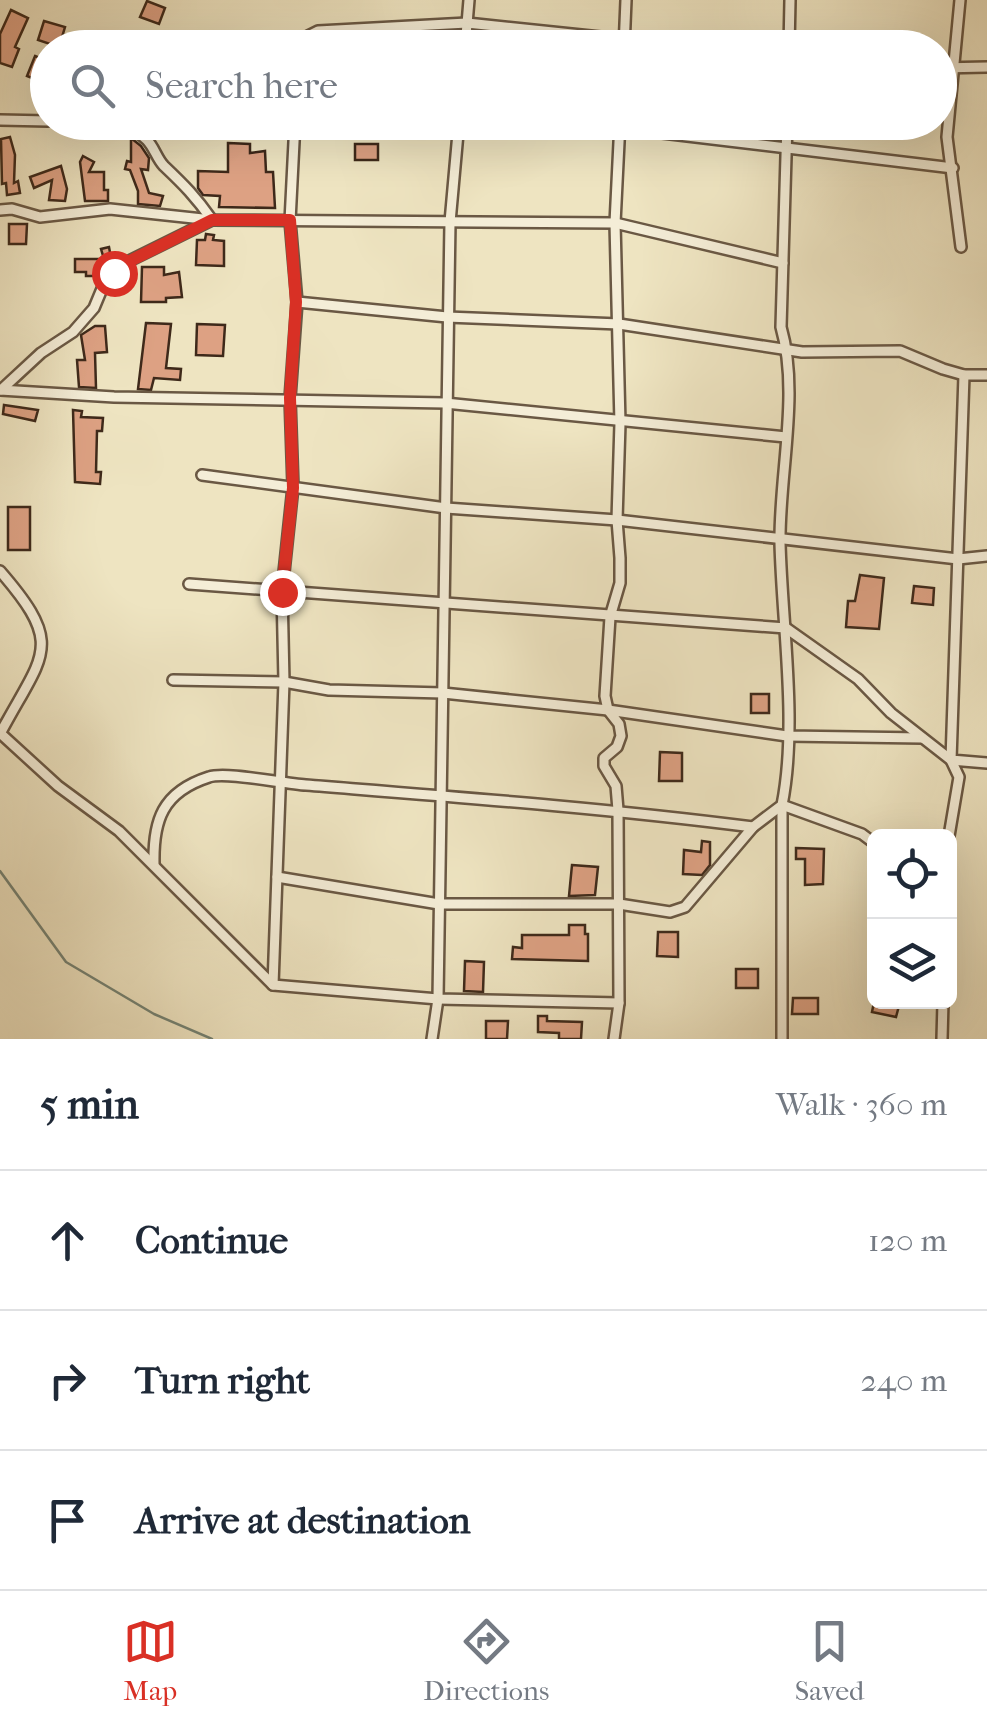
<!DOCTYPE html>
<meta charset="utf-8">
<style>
body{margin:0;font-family:"IM FELL French Canon",serif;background:#f2f2f3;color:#1f2937}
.controls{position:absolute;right:30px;bottom:30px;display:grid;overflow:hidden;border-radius:15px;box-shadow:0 10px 40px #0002}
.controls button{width:90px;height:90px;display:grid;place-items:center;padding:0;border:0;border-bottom:2px solid #e0e1e3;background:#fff;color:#1f2937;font:50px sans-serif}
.stop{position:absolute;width:30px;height:30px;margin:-22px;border:8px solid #d93025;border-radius:50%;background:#fff}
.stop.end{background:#d93025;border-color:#fff;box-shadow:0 2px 10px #0008}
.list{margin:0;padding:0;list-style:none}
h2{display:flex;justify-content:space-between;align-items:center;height:130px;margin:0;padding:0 40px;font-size:42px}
h2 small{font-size:32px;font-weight:400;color:#747a83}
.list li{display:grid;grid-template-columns:65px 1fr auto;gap:30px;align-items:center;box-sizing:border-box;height:140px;padding:0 40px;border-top:2px solid #e0e1e3}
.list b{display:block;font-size:38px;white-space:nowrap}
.list em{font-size:32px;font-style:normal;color:#747a83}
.icon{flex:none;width:55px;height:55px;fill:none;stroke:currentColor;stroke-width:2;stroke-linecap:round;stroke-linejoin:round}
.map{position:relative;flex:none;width:987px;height:1039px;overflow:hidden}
.search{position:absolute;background:#fff;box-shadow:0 10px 40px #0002;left:30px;right:30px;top:30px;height:110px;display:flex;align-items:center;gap:25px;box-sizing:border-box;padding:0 35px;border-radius:55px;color:#747a83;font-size:38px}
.sheet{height:550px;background:#fff}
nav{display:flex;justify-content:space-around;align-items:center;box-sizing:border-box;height:140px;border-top:2px solid #e0e1e3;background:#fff;font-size:28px;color:#747a83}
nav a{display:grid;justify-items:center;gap:5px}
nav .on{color:#d93025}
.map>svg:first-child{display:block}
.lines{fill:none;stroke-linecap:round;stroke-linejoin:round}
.stream{stroke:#758374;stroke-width:2.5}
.building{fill:#dda183;stroke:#3e291a;stroke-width:2.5}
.minor-casing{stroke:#6a5844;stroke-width:14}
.minor{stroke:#f4edd7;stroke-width:9}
.route{stroke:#d93025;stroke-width:12}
</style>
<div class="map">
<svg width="987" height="1039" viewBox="0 0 987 1039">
<rect width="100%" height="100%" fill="#eee4c1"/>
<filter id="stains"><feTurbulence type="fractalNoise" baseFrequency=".002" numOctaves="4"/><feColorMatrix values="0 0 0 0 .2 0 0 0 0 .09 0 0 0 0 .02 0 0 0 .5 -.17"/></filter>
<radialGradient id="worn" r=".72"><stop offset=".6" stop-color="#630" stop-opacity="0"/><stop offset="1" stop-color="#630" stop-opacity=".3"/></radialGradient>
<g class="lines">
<path class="stream" d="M0 871 66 962 154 1014 212 1039"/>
</g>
<g class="building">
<path d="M147 1 165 8 159 24 140 17Z"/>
<path d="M11 10 28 18 15 47 19 49 12 67 0 63V34Z"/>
<path d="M44 21 65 27 59 47 38 40Z"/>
<path d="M35 56 48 61 45 83 27 76Z"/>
<path d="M10 137 15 155 14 183 18 181 20 193 7 195 6 183 2 184 1 139Z"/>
<path d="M131 138 141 146 149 158 148 170 141 169 149 193 163 196 160 206 138 204V191L130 170 125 169 127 161 131 162Z"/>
<path d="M228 143 250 144V153L265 151 266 172H273L275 208 219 207 220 196 203 195 198 188V171L228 172Z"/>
<rect x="355" y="144" width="23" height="16"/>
<path d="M83 156 94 162 89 172H104V190H108V201H85L80 162Z"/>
<path d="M61 166 67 189 65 201 49 200 52 180 34 188 30 177Z"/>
<path d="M9 224H27L26 244H9Z"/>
<path d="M206 234 214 235 213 240 224 241V266L196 265 197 240H205Z"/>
<path d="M109 247 111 258 107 259H110L111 266 100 276H86V272H75V259H104L101 249Z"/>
<path d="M142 267H164V275L179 272 182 297 166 298V302H141Z"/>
<path d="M146 323 171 324 166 368 181 369 180 380 154 378 151 390 138 389Z"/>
<path d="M197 324 225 325 223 356 196 355Z"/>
<path d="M95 326H105L107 352 95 353 96 388 79 387 77 360H85L81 335Z"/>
<path d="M4 405 38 410 35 421 3 414Z"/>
<path d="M73 410 82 411 81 417 103 418 102 431H97L96 472H101L100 484 75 482Z"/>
<rect x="8" y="507" width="22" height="43"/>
<path d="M860 575 884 578 879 629 846 627 848 601H855Z"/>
<path d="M914 586 934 588 933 605 912 603Z"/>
<rect x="751" y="694" width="18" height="19"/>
<path d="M660 752 682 753V781H659Z"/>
<path d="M702 841 710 842V865L702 875 683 874 684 850 701 852Z"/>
<path d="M796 848 824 849 823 884 805 885V859H796Z"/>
<path d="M572 865 598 867 595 895 569 896Z"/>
<path d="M569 925H585V934H588V961L512 959 513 947 522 948V935H569Z"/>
<path d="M658 932H678V957L657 956Z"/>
<path d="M465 961 484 962 483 992 464 991Z"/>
<rect x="736" y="969" width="22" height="19"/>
<path d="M793 998H818V1014H792Z"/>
<path d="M874 1002H900L896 1017 872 1012Z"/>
<path d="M538 1016H547V1021L582 1022 581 1039H559V1033L538 1032Z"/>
<path d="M486 1021H508L507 1039H486Z"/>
</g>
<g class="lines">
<g class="minor-casing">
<g id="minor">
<path d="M960 0 947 137 961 247"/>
<path d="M303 48 308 36 318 31 467 23 706 48"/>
<path d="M465 48 469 0"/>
<path d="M624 48 626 0"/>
<path d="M789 48 790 0"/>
<path d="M940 68 987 67"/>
<path d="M0 120 48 121"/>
<path d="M525 122 620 128 953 168"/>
<path d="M0 210 12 209 40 217 110 209 212 220 615 223 783 263"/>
<path d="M297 302 447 317 619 324 802 352 900 351 943 369 964 375H987"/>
<path d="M964 375 951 760 987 763"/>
<path d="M0 390 114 397 445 403 786 437"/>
<path d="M1 390 41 353 73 332 94 308 104 284 127 262 212 220C196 197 184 185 164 166 157 159 154 147 147 140 129 122 101 123 78 122"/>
<path d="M202 475 446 508 617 520 958 559 987 556"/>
<path d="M0 571C66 647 43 653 0 734"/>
<path d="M189 584 786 628 858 679 891 713 951 760 959 777 949 836"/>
<path d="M173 680 284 682 329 690 443 693 608 710 787 736 922 738"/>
<path d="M0 733 58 786 119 831 273 985 438 999 619 1003"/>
<path d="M154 864C153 821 162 792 209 777 226 771 284 784 306 785 456 797 605 808 753 827"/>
<path d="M277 877 439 904H619L670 912 685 907 753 827 782 805C798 725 782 624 780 543 779 474 800 393 781 327L787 122"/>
<path d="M273 985 284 682 282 591 293 487 290 398 297 302 290 221 295 122"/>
<path d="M432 1039 438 999 450 222 459 122"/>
<path d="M614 1039 619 1003 618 810 616 786 604 766V758L617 747 621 736 619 724 608 710 605 696 610 617 620 583V558L617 520 620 423 615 223 620 122"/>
<path d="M782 1039V805L862 834 874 843"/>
<path d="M942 1039 943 1002"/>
</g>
</g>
<use href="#minor" class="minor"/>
</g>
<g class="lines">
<path class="route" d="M114 273 128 262 212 220H290L296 302 290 398 293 488 282 592"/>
</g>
<rect width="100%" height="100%" filter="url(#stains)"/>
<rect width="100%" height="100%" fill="url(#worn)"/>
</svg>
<div class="controls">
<button><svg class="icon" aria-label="locate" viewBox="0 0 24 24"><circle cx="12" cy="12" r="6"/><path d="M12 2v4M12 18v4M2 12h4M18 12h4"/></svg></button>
<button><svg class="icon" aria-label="layers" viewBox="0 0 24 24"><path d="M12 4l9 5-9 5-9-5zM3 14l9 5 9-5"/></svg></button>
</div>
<div class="stop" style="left:114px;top:273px"></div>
<div class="stop end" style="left:282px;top:592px"></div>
<div class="search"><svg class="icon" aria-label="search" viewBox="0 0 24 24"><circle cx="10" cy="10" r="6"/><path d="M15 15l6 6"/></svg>Search here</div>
</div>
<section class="sheet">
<h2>5 min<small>Walk · 360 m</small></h2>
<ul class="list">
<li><svg class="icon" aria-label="ahead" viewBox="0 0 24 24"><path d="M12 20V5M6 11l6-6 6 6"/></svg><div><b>Continue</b></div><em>120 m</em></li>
<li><svg class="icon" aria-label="right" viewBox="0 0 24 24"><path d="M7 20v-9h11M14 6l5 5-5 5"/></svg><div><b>Turn right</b></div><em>240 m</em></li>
<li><svg class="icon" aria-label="arrive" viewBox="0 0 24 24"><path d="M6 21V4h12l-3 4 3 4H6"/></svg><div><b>Arrive at destination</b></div></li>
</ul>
</section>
<nav>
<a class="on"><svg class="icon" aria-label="map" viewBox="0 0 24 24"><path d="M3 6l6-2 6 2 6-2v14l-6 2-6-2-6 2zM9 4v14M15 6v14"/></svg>Map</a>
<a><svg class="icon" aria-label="directions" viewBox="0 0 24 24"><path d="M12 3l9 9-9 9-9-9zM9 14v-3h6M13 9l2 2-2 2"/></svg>Directions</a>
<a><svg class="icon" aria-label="saved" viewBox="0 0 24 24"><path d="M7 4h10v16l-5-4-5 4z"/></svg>Saved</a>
</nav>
